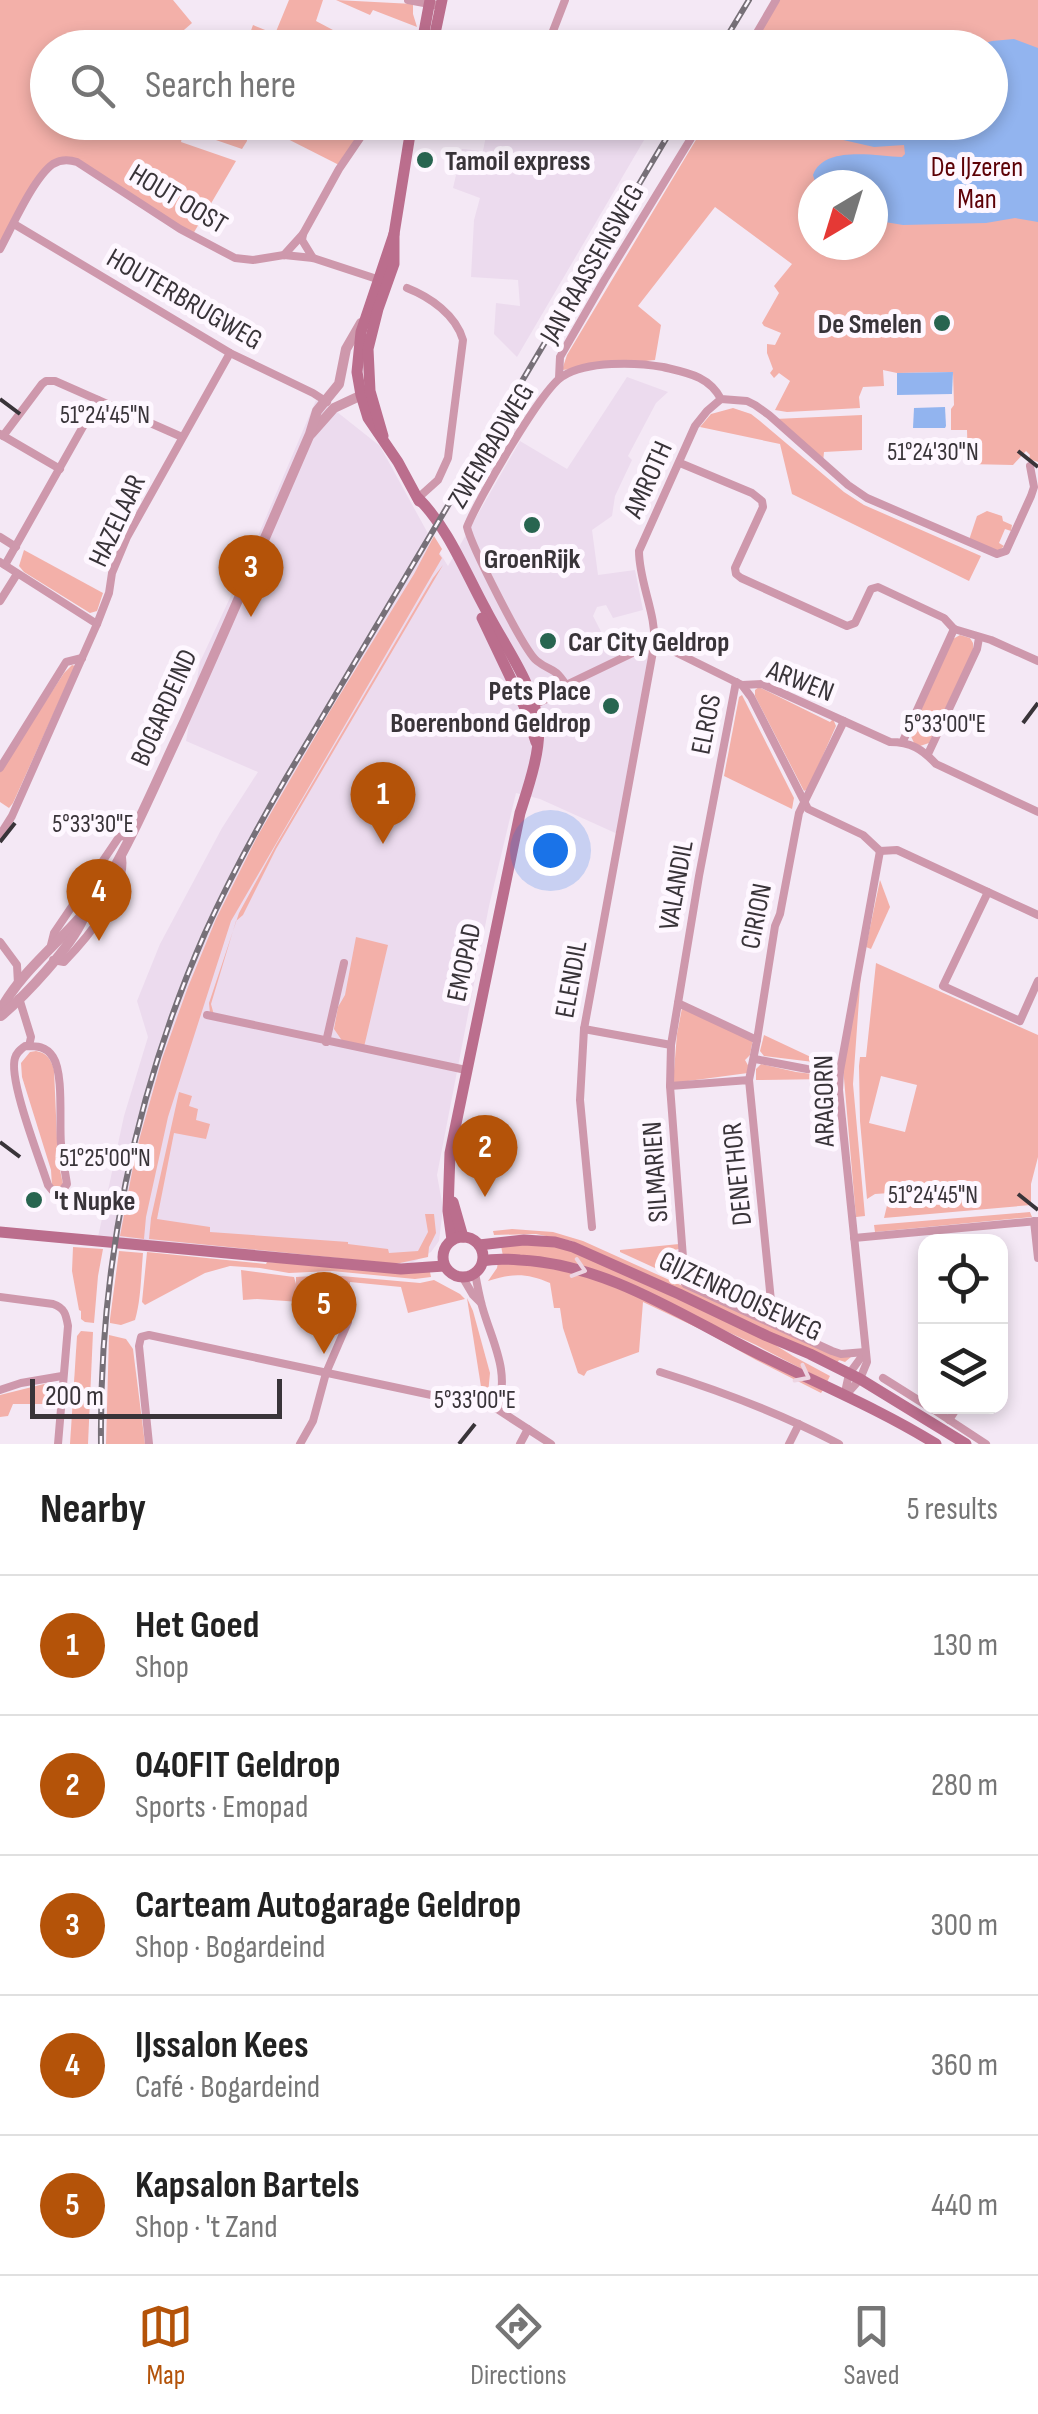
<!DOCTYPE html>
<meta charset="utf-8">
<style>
body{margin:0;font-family:"Sofia Sans Condensed",sans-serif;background:#f6f6f6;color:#222}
.controls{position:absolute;right:30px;bottom:30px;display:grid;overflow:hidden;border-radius:20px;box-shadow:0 5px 15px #0003}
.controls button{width:90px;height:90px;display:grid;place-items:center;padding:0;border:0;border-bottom:2px solid #e0e0e0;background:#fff;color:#222;font:50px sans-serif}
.compass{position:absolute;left:798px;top:170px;width:90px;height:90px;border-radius:50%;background:#fff;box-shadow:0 5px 15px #0003;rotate:218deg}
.scale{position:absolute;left:30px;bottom:25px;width:252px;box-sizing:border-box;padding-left:10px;border:5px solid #393439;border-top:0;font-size:28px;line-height:35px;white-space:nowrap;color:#393439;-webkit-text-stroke:8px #fef7ff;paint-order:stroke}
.you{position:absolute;left:550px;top:850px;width:35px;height:35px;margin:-25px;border:8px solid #fff;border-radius:50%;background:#1a73e8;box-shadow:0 0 0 15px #1a73e833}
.badge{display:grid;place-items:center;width:65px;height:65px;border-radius:50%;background:#b45309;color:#fff;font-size:32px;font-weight:700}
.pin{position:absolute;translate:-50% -82px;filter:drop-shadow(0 2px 5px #0008)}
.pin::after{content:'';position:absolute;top:52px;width:35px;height:30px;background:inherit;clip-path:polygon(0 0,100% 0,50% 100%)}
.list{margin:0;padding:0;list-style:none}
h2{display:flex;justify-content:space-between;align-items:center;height:130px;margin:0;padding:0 40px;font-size:42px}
h2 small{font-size:32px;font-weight:400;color:#767676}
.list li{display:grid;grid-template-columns:65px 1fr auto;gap:30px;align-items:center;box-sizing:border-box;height:140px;padding:0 40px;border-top:2px solid #e0e0e0}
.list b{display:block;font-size:38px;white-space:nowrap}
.list p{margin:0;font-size:32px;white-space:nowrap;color:#767676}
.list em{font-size:32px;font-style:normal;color:#767676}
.icon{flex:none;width:55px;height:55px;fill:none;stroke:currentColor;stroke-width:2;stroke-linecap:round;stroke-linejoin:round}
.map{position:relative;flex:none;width:1038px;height:1444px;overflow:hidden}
.search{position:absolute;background:#fff;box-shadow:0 5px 15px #0003;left:30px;right:30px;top:30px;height:110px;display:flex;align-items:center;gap:25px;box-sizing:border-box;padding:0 35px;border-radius:55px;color:#767676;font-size:38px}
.sheet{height:830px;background:#fff}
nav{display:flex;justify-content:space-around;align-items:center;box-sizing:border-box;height:140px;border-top:2px solid #e0e0e0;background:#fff;font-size:28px;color:#767676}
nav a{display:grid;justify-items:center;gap:5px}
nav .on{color:#b45309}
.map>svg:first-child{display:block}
.built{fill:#ecdbee}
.green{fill:#f3b0a9;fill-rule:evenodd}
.water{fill:#92b4ef}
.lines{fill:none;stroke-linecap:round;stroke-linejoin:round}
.minor{stroke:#ce98ac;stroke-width:8}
.tertiary{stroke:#ce98ac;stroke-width:10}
.secondary{stroke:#bb6e8d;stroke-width:11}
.rail-casing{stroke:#777078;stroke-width:6}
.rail{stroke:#fef7ff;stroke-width:2.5;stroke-dasharray:8;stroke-linecap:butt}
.oneway{stroke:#edd5e2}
.ticks{fill:none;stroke:#393439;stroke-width:4}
.poi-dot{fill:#286550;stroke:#fef7ff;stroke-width:4}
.labels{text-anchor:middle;stroke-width:10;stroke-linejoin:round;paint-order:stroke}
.poi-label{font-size:28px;font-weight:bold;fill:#393439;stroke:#fef7ff;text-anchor:start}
.park-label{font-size:28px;fill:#5d0006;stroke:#fef7ff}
.street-label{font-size:28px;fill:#393439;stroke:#fef7ff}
.ticks-label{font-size:25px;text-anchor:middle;fill:#393439;stroke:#fef7ff;stroke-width:10;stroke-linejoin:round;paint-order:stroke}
</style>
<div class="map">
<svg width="1038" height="1444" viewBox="0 0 1038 1444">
<rect width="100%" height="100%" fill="#f4e8f5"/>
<g class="built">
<path d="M477 123H654L517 357 494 334 496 303 520 306 518 280 471 277 474 220 480 198 453 188 462 149 483 151 488 126Z"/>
<path d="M627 377 668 392 656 403 628 456 632 460 615 496 612 516 592 530 598 575 635 570 643 610 613 618 606 605 597 607 593 616 613 655 659 632 622 836 540 799 516 793 489 906 437 1175 443 1208 439 1241 431 1252 408 1265 98 1237 124 1116 148 1037 137 1001 160 944 222 828 258 772 186 741 200 662 249 557 316 400 332 408 380 446 431 539 448 566 520 441 567 469Z"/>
</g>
<g class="green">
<path d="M0 0H173L192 23 177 36 182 43 187 39 190 44 199 38 207 47 48 48V122L246 123 247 141 242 149 184 129 181 142 236 161 193 234 76 159 47 165 0 247Z"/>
<path d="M289 0H323L316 21 365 47H316L312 34 301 47H245L253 25 275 34Z"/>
<path d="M336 0 413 4V14L417 27 373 10 370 15Z"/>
<path d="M780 0H1038V462L1029 459 1030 455 1026 451 1013 465 968 464 967 430H951V409L954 405 953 372 897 373 883 370 884 386 863 387 859 397 860 408 787 412 775 410 790 381 779 373 774 378 770 373 773 369 767 353V344L775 345 781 333 764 326 762 323 779 293 774 286 792 264 715 207 638 306 661 325 655 360 562 370 567 355 706 123 990 122V48L751 47ZM813 185H873V233L875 234H873V245H813Z"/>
<path d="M261 123H340L359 135 341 166 262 126Z"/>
<path d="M733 408 751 414 760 421 844 492 864 505 981 556 969 581 792 494 780 444 700 427 711 414Z"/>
<path d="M862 415V450L824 452 823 462 775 419Z"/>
<path d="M987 511 1002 516 1003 521 1012 525 1011 531 1005 529 999 543 1004 546 999 551 969 540 977 516Z"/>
<path d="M434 536 442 549 439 554 442 558 231 921 168 1117 146 1217 144 1239 120 1236 136 1151 162 1059 188 987 216 919 257 837 330 711 414 574Z"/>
<path d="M24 550 103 593 97 611 90 613 24 572 19 566Z"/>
<path d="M443 565 276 849 243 915 236 921 211 1004 214 1015 210 1013 209 1003 239 913 276 845 433 578Z"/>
<path d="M960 635 970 638 973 643V650L929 743 920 746 914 743 910 734 953 639Z"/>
<path d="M72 665 75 666 13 803 9 808 0 802V771L64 673Z"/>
<path d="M759 687 830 722 833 719 836 726 808 789 804 791 755 696V690Z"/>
<path d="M742 695 794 798 792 809 724 776 739 697Z"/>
<path d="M880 880 890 907 871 949 866 947Z"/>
<path d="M356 937 388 945 364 1047 343 1042 334 1029 338 1007 345 995Z"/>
<path d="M876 963 1038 1035V1157L1031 1184V1205L884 1218 890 1193 875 1194 867 1199 860 1121 859 1066 860 1057H866ZM881 1076 917 1085 905 1132 869 1123Z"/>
<path d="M861 972 853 1084 865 1216 856 1217 843 1067Z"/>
<path d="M682 1008 753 1039 750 1055 745 1060 749 1067 748 1073 673 1083 677 1034Z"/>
<path d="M764 1035 813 1058 829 1062 830 1064 764 1056 760 1051Z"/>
<path d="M36 1051C47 1053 51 1059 54 1070L58 1161 63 1184 59 1188 52 1186 51 1170 22 1077 21 1063 30 1052Z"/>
<path d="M761 1064 796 1072 829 1076 830 1079 756 1080V1069Z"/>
<path d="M179 1092 192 1096 189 1106 198 1109 196 1120 210 1124 206 1139 174 1133 157 1219 210 1227V1232L348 1242V1244L388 1249 389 1253 418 1251 428 1232 425 1214H434L436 1233 429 1247 428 1257 400 1263H387L149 1239 151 1218Z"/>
<path d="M1030 1212 1032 1217 875 1232 874 1225Z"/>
<path d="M512 1229 553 1232 583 1241 838 1356 851 1357 845 1362 839 1360 836 1365 642 1276 572 1241 536 1234 494 1235 493 1231Z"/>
<path d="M516 1244 560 1246 759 1335 793 1356 830 1376 827 1382 756 1345 597 1271 503 1256 501 1246Z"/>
<path d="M679 1244V1249L674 1250 676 1253 679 1279 620 1252V1250Z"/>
<path d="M73 1247 103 1249 98 1276 94 1323 85 1322 81 1319V1311L79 1310 72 1271Z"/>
<path d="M119 1251 143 1253C141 1275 141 1300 135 1320L121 1325 110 1323V1319Z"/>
<path d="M147 1252 266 1264 267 1262 430 1272 431 1277 415 1279 332 1271 289 1273 260 1268 230 1266 205 1273 145 1305 142 1302Z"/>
<path d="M498 1262C529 1263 558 1264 587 1273L699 1324 823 1390 821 1393 756 1360 702 1330 643 1302 639 1352 587 1371 584 1376 578 1373 563 1328 560 1308H554L550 1283C527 1273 512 1273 488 1281L497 1268Z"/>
<path d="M241 1270 294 1277 296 1284V1277L330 1275 420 1283 434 1280 460 1294 465 1299 408 1313 401 1287 350 1282V1289H340L338 1292 345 1300 347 1315 315 1303 257 1299 243 1300Z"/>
<path d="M467 1298 473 1311 490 1373 488 1394 482 1393Z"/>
<path d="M81 1331 93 1332 88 1444H70L77 1336Z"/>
<path d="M109 1335 126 1339 133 1349 145 1444H106Z"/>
<path d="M48 1383 56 1387 57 1404H13L8 1416 0 1417V1395Z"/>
</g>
<g class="water">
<path d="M1014 39 1038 48V222L1015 218 986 223 903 225 873 220V185H816L813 175C824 145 875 156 902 157L905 154 904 145 874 147 830 137 825 132 827 123 990 122V48L971 47 992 41Z"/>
<path d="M953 372 952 394 897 395V373Z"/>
<path d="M914 408 945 407 946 426 945 428H913Z"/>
</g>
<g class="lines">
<g class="minor">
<path d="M408 0 440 6"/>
<path d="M548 44 565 0"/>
<path d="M748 48 776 0"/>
<path d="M14 224 230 353 313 393 327 402"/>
<path d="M303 234 302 240 313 258"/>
<path d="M0 249C12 227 34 177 53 164 61 159 68 159 77 162L180 229 235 258 253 260 284 255 313 258 380 280"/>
<path d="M284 255 303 234 339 169 371 122"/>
<path d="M407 288C430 297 456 315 463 340L448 458 438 480 418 498"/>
<path d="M559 378 560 357 605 279 701 122"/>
<path d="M0 434 60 469"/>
<path d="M3 436 42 384 46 381H55L182 437"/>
<path d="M680 463 752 493 762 501 763 507 735 568 736 574 741 578 847 626 855 623 871 589 878 587 944 618 954 629"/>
<path d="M0 537 16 547"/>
<path d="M0 562 97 624"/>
<path d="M5 565 98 400"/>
<path d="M0 601 17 574"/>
<path d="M954 629 991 640 1038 661"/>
<path d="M566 685C553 665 552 673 537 661 524 651 471 545 467 527 477 501 542 388 563 376 587 361 635 362 663 367 688 373 709 376 721 399L747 401 755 405 769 415 848 485 867 498 997 554 1006 551 1031 496 1034 487 1030 466"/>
<path d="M742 685 762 684 890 742C911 742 922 749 936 764L1038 812"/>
<path d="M530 696 566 685 641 649 654 646 669 649 742 685 751 697 808 809 863 835 880 851"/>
<path d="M533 705 551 697 564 687"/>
<path d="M903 741 954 629"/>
<path d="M928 754 977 649 979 638"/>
<path d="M0 768 66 662 82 658"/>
<path d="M0 835 12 816 97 624 109 593 112 573 127 537 230 353"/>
<path d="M880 851 897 850 1038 915"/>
<path d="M988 892 943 986 1020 1021 1038 981"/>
<path d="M0 942 17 965 18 984"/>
<path d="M51 945 54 933 119 837 131 834"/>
<path d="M53 960 64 962C87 938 127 891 122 857"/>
<path d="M19 998 31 1037 29 1046"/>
<path d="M678 1003 699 876 736 682"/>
<path d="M207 1015 466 1070"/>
<path d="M584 1029 671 1045"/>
<path d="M757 1040 775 926 780 914 799 813 844 721"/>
<path d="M326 1042 344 963"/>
<path d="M25 1046C37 1046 46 1046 53 1057 64 1074 59 1123 61 1144 62 1157 65 1171 67 1184L61 1192 52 1190 48 1185C40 1160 8 1079 15 1058 17 1052 20 1050 25 1046Z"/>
<path d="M755 1059 807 1069 840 1071"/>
<path d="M749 1080 670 1086 671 1045 678 1003 757 1040 749 1080 772 1311 767 1321"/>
<path d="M670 1086 685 1284 832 1351 841 1354 865 1352"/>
<path d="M1034 1221 1038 1258"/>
<path d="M592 1227 580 1100 584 1029 654 646C657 614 639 583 639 551L695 426 707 411 721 399"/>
<path d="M854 1238 1038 1221"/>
<path d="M475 1273C477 1284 479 1295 482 1306 492 1342 511 1372 497 1409"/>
<path d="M463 1278 473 1295 481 1303"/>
<path d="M0 1297 53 1304C65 1308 66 1315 68 1326L58 1444"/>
<path d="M660 1372C721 1391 782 1414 839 1444"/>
<path d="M883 1378 926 1405"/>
<path d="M0 1390 21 1383 62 1376"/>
<path d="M845 1392 849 1374 865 1352"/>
<path d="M845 1396 860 1379 867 1362 839 1090 840 1071 880 851"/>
<path d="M928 1406 986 1444"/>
<path d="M949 1420 958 1406"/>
<path d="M149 1444 139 1346 141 1337 149 1335 497 1409 551 1444"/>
<path d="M300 1444 313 1421 326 1373 348 1322 347 1294"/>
<path d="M520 1444 528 1429"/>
<path d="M789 1444 799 1424"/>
</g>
<g class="tertiary">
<path d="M311 434 334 408 364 394"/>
<path d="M0 1011C25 963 75 933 103 887 133 838 156 782 181 729 225 632 267 533 310 434L317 411 339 384 346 349 361 323"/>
<path d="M1 1016C26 995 70 948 83 919"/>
</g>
<g class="secondary">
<path d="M421 48 430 0"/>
<path d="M432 48 442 0"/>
<path d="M394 234 361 332 357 372 361 395 368 418 398 462 419 501"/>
<path d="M383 436 370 391 368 349 378 309 394 264V234L412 122"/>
<path d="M418 498C449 529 465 572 486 610 505 647 532 681 538 722 542 748 528 788 520 813L450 1153 448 1211 452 1240"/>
<path d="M482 618 524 706 536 742"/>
<path d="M453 1202 463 1237"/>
<path d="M0 1232 401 1269 444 1266"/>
<circle cx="463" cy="1257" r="20"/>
<path d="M479 1245 524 1240 555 1242 573 1247 679 1294 767 1336 810 1354 860 1379 966 1444"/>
<path d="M483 1261C495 1258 508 1259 520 1260 600 1264 670 1308 739 1344 804 1378 873 1405 936 1444"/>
</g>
<g class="rail-casing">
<g id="rail">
<path d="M720 48 749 0"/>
<path d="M101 1444C99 1268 134 1094 205 933 229 880 257 828 286 778L676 122"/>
</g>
</g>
<use href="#rail" class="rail"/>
</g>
<defs><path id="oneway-chevron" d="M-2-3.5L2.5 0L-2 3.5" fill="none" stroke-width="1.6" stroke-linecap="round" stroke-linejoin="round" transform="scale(2.5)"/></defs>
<g class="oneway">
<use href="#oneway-chevron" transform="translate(579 1269) rotate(17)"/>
<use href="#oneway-chevron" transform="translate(803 1375) rotate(27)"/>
</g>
<path class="ticks" d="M0 399 20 414M1018 451 1038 467M1023 723 1038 703M0 842 15 823M0 1142 20 1157M1018 1194 1038 1210M459 1444 475 1424"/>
<g class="poi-dot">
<circle cx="425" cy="160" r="10"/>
<circle cx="942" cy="323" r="10"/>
<circle cx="532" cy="525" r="10"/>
<circle cx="548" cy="641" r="10"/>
<circle cx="611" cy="706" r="10"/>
<circle cx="34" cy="1200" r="10"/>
</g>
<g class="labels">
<g class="poi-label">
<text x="445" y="170">Tamoil express</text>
<text x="922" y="333" text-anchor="end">De Smelen</text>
<text x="532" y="568" text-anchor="middle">GroenRijk</text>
<text x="568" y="651">Car City Geldrop</text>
<text x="591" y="700" text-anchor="end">Pets Place<tspan x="591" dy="32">Boerenbond Geldrop</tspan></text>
<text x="54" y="1210">'t Nupke</text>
</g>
<g class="park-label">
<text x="977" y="176">De IJzeren<tspan x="977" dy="32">Man</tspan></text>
</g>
<g class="street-label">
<text transform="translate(179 198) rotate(31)" y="10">HOUT OOST</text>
<text transform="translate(591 263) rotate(-60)" y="10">JAN RAASSENSWEG</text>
<text transform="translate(185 298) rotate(30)" y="10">HOUTERBRUGWEG</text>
<text transform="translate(490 445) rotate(-59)" y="10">ZWEMBADWEG</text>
<text transform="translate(647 479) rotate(-66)" y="10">AMROTH</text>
<text transform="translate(116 520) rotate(-65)" y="10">HAZELAAR</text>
<text transform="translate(801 680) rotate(21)" y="10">ARWEN</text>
<text transform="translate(163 707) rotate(-66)" y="10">BOGARDEIND</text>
<text transform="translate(705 724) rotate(-79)" y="10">ELROS</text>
<text transform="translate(675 885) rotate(-80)" y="10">VALANDIL</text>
<text transform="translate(755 916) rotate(-79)" y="10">CIRION</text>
<text transform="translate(463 962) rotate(-78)" y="10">EMOPAD</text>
<text transform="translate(570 979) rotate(-80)" y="10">ELENDIL</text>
<text transform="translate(823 1101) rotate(-91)" y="10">ARAGORN</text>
<text transform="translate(654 1172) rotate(-94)" y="10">SILMARIEN</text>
<text transform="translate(736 1174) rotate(-96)" y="10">DENETHOR</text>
<text transform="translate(741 1295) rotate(25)" y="10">GIJZENROOISEWEG</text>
</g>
</g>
<g class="ticks-label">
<text x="105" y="423">51°24'45"N</text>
<text x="933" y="460">51°24'30"N</text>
<text x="945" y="732">5°33'00"E</text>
<text x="93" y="832">5°33'30"E</text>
<text x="105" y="1166">51°25'00"N</text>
<text x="933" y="1203">51°24'45"N</text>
<text x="475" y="1408">5°33'00"E</text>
</g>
</svg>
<div class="controls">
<button><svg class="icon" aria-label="locate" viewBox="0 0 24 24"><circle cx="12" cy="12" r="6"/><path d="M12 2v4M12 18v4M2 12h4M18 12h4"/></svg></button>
<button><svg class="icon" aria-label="layers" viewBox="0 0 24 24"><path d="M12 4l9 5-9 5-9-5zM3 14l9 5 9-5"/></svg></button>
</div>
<svg class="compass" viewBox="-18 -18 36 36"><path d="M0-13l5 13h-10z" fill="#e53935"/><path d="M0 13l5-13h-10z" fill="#767676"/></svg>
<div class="scale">200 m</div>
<div class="you"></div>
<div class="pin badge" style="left:383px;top:844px">1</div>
<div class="pin badge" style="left:485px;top:1197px">2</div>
<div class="pin badge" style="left:251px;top:617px">3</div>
<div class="pin badge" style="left:99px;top:941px">4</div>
<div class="pin badge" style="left:324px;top:1354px">5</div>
<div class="search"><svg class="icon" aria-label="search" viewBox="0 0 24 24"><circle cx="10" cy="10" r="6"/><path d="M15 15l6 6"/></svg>Search here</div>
</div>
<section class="sheet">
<h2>Nearby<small>5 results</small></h2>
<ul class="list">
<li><span class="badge">1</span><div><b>Het Goed</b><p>Shop</p></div><em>130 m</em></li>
<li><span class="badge">2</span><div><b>040FIT Geldrop</b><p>Sports · Emopad</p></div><em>280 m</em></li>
<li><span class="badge">3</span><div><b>Carteam Autogarage Geldrop</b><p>Shop · Bogardeind</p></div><em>300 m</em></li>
<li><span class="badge">4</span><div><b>IJssalon Kees</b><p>Café · Bogardeind</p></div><em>360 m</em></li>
<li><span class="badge">5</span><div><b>Kapsalon Bartels</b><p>Shop · 't Zand</p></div><em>440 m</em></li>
</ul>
</section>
<nav>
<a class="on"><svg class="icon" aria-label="map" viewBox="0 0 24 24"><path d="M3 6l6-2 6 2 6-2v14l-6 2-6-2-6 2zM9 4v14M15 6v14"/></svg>Map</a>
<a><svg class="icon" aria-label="directions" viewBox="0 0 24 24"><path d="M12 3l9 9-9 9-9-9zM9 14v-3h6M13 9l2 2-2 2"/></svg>Directions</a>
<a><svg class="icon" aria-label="saved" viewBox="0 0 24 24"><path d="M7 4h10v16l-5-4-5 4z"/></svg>Saved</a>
</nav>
